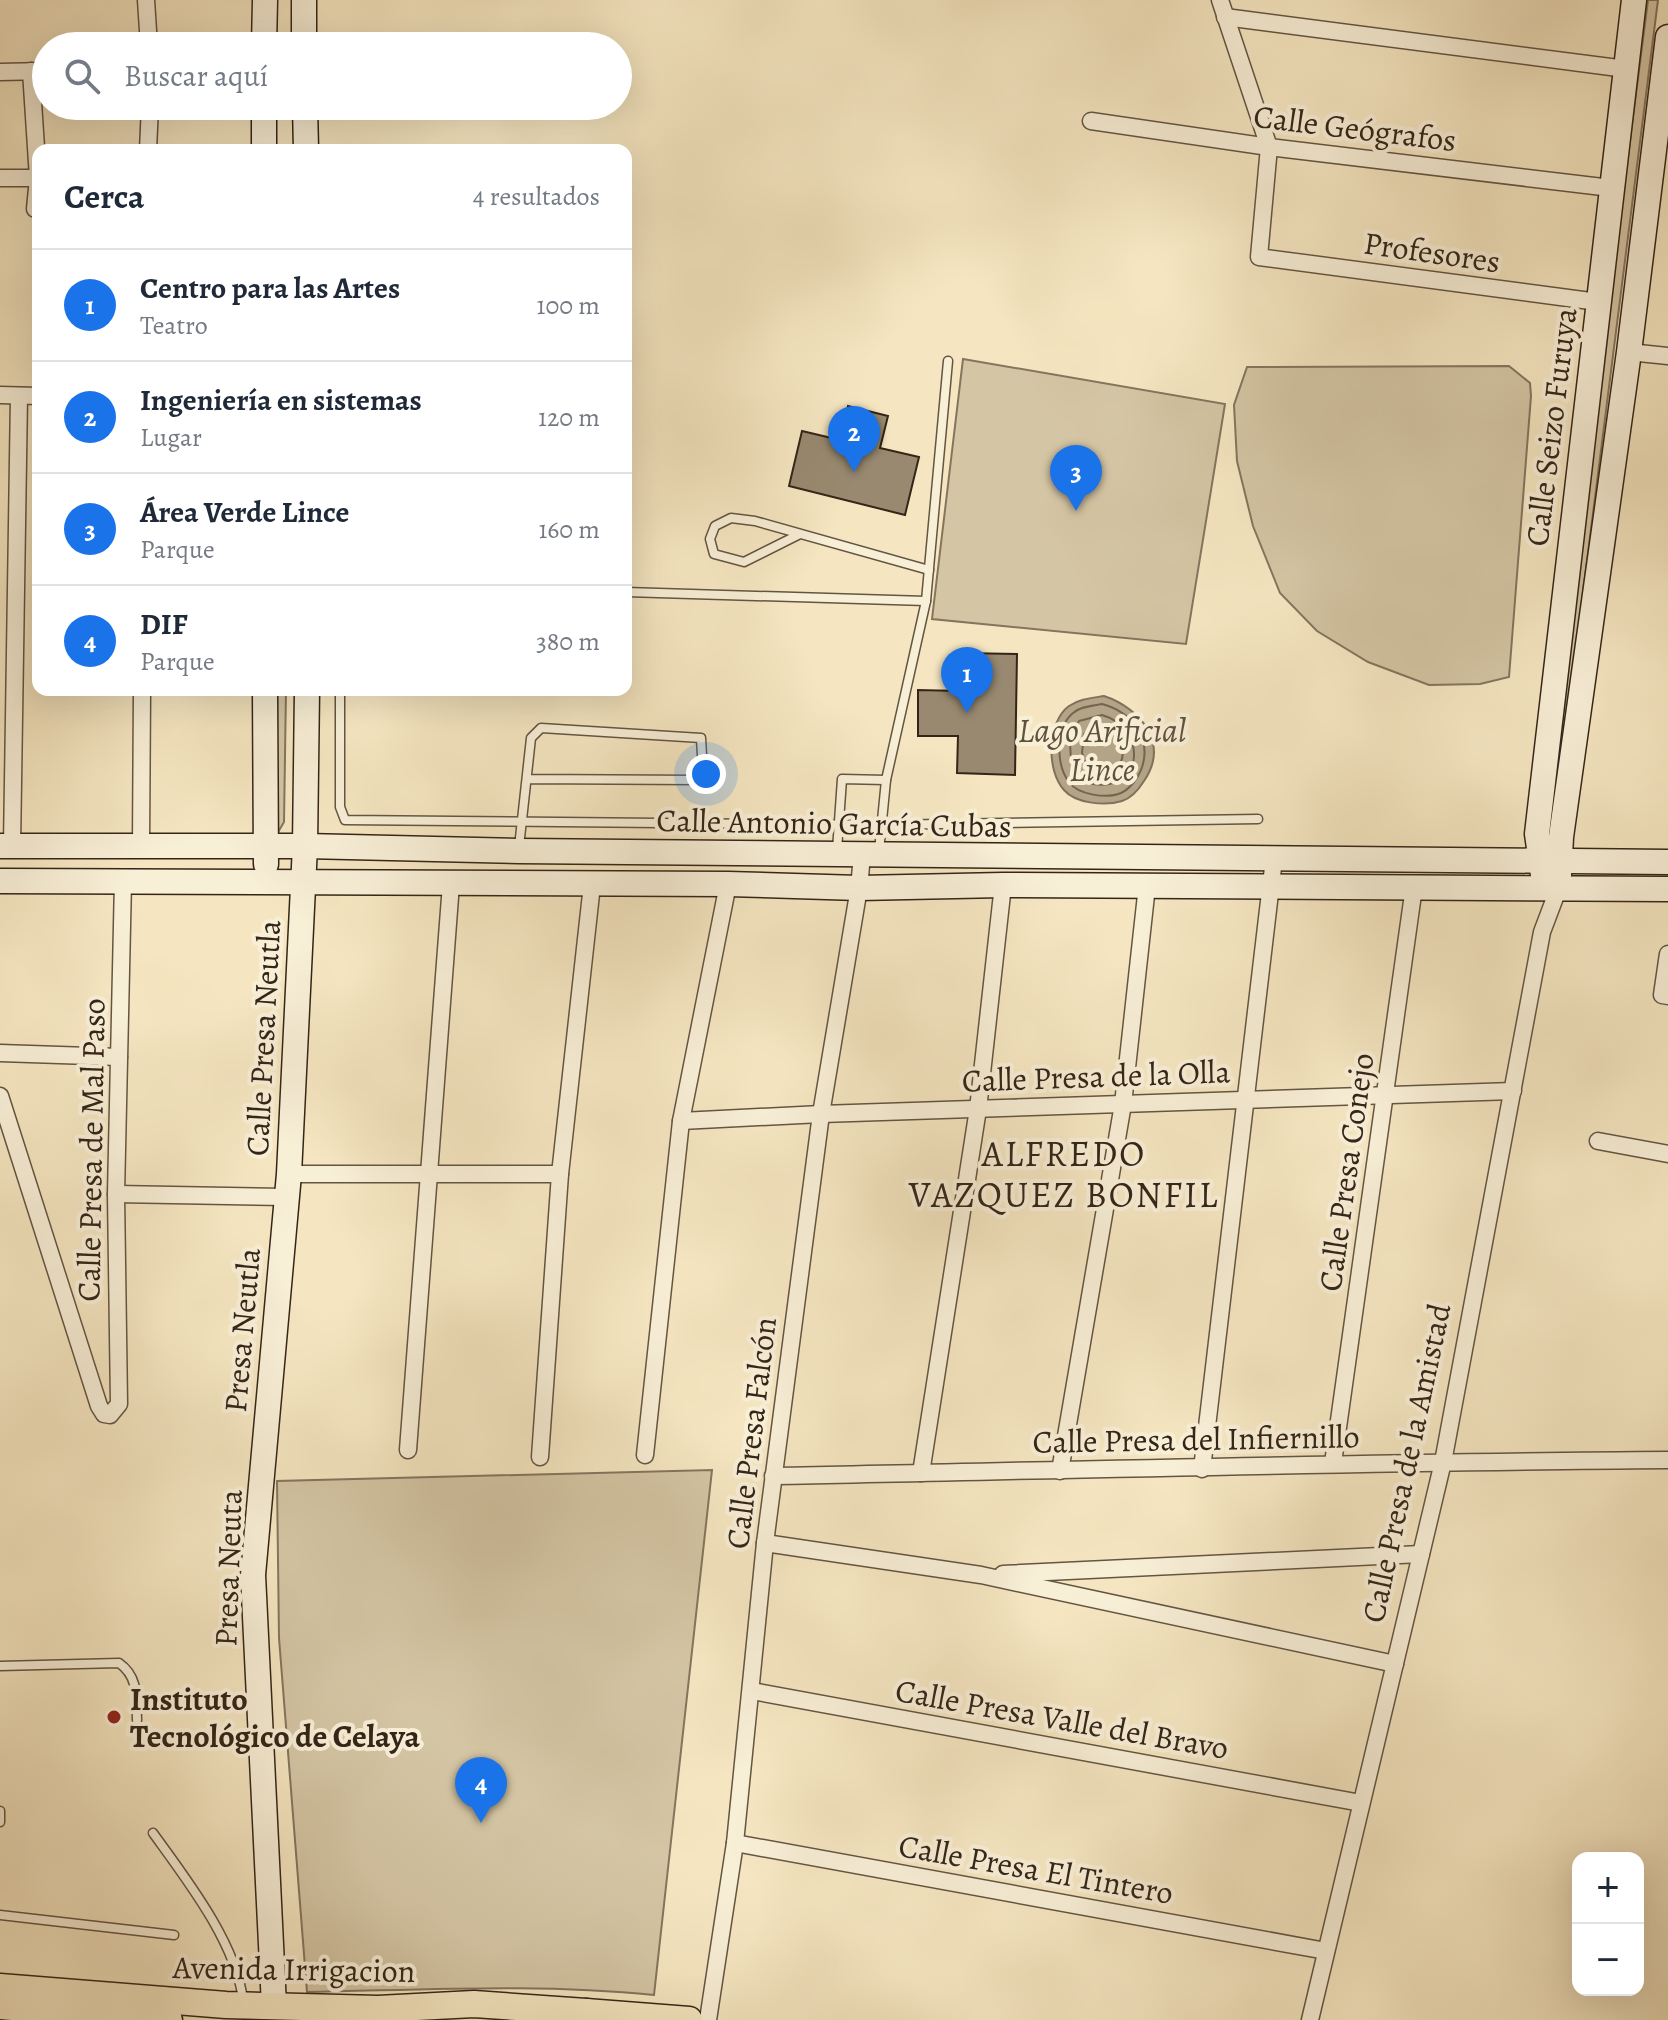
<!DOCTYPE html>
<html lang="es">
<meta charset="utf-8">
<style>
body{margin:0;font-family:Alegreya,serif;background:#f6f6f7;color:#1f2937}
.controls{position:absolute;right:24px;bottom:24px;display:grid;overflow:hidden;border-radius:16px;box-shadow:0 8px 32px #0002}
.controls button{width:72px;height:72px;display:grid;place-items:center;padding:0;border:0;border-bottom:2px solid #e0e1e3;background:#fff;color:#1f2937;font:40px sans-serif}
.you{position:absolute;left:706px;top:774px;width:28px;height:28px;margin:-20px;border:6px solid #fff;border-radius:50%;background:#1a73e8;box-shadow:0 0 0 12px #1a73e833}
.badge{display:grid;place-items:center;width:52px;height:52px;border-radius:50%;background:#1a73e8;color:#fff;font-size:26px;font-weight:700}
.pin{position:absolute;translate:-50% -66px;filter:drop-shadow(0 2px 4px #0008)}
.pin::after{content:'';position:absolute;top:42px;width:28px;height:24px;background:inherit;clip-path:polygon(0 0,100% 0,50% 100%)}
.list{margin:0;padding:0;list-style:none}
h2{display:flex;justify-content:space-between;align-items:center;height:104px;margin:0;padding:0 32px;font-size:34px}
h2 small{font-size:26px;font-weight:400;color:#747a83}
.list li{display:grid;grid-template-columns:52px 1fr auto;gap:24px;align-items:center;box-sizing:border-box;height:112px;padding:0 32px;border-top:2px solid #e0e1e3}
.list b{display:block;font-size:30px;white-space:nowrap}
.list p{margin:0;font-size:26px;white-space:nowrap;color:#747a83}
.list em{font-size:26px;font-style:normal;color:#747a83}
.icon{flex:none;width:44px;height:44px;fill:none;stroke:currentColor;stroke-width:2;stroke-linecap:round;stroke-linejoin:round}
.map{position:relative;flex:none;width:1668px;height:2020px;overflow:hidden}
.search{position:absolute;background:#fff;box-shadow:0 8px 32px #0002;left:32px;top:32px;width:600px;height:88px;display:flex;align-items:center;gap:20px;box-sizing:border-box;padding:0 28px;border-radius:44px;color:#747a83;font-size:30px}
.panel{position:absolute;background:#fff;box-shadow:0 8px 32px #0002;left:32px;top:144px;width:600px;height:552px;border-radius:16px}
.map>svg:first-child{display:block}
.green{fill:#d4c5a4;stroke:#84755e;stroke-width:2}
.water{fill:#b3a488;stroke:#80715b;stroke-width:2}
.lines{fill:none;stroke-linecap:round;stroke-linejoin:round}
.shore{stroke:#746450;stroke-width:2}
.building{fill:#988970;stroke:#342518;stroke-width:2}
.lane-casing{stroke:#645542;stroke-width:11}
.street-casing{stroke:#645542;stroke-width:19}
.secondary-casing{stroke:#342518;stroke-width:27}
.primary-casing{stroke:#342518;stroke-width:29}
.lane{stroke:#f8efd7;stroke-width:8}
.street{stroke:#f8efd7;stroke-width:16}
.secondary{stroke:#f8efd7;stroke-width:24}
.primary{stroke:#f5e6c1;stroke-width:26}
.poi-dot{fill:#8f2418;stroke:#f8efd7;stroke-width:3}
.labels{text-anchor:middle;stroke-width:8;stroke-linejoin:round;paint-order:stroke}
.street-label{font-size:32px;fill:#342518;stroke:#f8efd7}
.poi-label{font-size:32px;font-weight:bold;fill:#342518;stroke:#f8efd7;text-anchor:start}
.water-label{font-size:34px;font-style:italic;fill:#60513f;stroke:#f8efd7}
.quarter-label{font-size:36px;letter-spacing:2px;fill:#342518;stroke:#f8efd7}
</style>
<div class="map">
<svg width="1668" height="2020" viewBox="0 0 1668 2020">
<rect width="100%" height="100%" fill="#f5e6c1"/>
<filter id="stains"><feTurbulence type="fractalNoise" baseFrequency=".0025" numOctaves="4"/><feColorMatrix values="0 0 0 0 .2 0 0 0 0 .09 0 0 0 0 .02 0 0 0 .5 -.17"/></filter>
<radialGradient id="worn" r=".72"><stop offset=".6" stop-color="#630" stop-opacity="0"/><stop offset="1" stop-color="#630" stop-opacity=".3"/></radialGradient>
<g class="green">
<path d="M1648 0H1658L1552 837 1541 836Z"/>
<path d="M963 359 1225 404 1186 644 932 619Z"/>
<path d="M1509 366 1530 383 1531 396 1509 677 1480 684 1429 685 1368 662 1317 631 1280 593 1253 526 1237 461 1234 405 1247 367Z"/>
<path d="M272 690H286L284 822 277 834Z"/>
<path d="M712 1470 654 1995C538 1983 423 1990 307 1992L279 1638 277 1481Z"/>
</g>
<path class="water" d="M1104 696C1140 708 1170 743 1144 781 1139 789 1132 798 1122 801 1106 806 1076 804 1064 790 1046 770 1047 722 1069 706 1079 699 1092 698 1104 696Z"/>
<g class="lines">
<g class="shore">
<path d="M1102 704C1132 712 1153 739 1141 770 1138 778 1130 789 1121 793 1107 799 1078 795 1069 782 1056 765 1055 728 1073 713 1081 706 1093 706 1102 704Z"/>
<path d="M1102 715C1147 728 1145 792 1093 784 1080 782 1075 776 1072 764 1069 748 1069 734 1079 721Z"/>
<path d="M1102 727C1135 743 1127 781 1088 770L1082 753 1084 734 1092 728Z"/>
</g>
</g>
<g class="building">
<path d="M848 406 888 416 880 448 919 457 905 515 789 486 802 431 840 440Z"/>
<path d="M961 653 1017 654 1015 775 957 773 958 736H918V690L960 691Z"/>
</g>
<g class="lines">
<g class="lane-casing">
<g id="lane">
<path d="M800 534 744 562 714 554 710 539 715 526 731 518 755 521 929 570"/>
<path d="M626 592 926 601"/>
<path d="M340 690V807L345 820 881 825 1258 819"/>
<path d="M519 847 531 738 541 728 701 738 703 773 697 780 527 779"/>
<path d="M837 850 842 779 886 780"/>
<path d="M879 851 886 780 926 601 948 361"/>
<path d="M0 1666 119 1663C139 1677 136 1698 137 1720"/>
<path d="M0 1811V1822"/>
<path d="M153 1833C187 1880 236 1943 243 2000"/>
<path d="M0 1915 174 1935"/>
</g>
</g>
<g class="street-casing">
<g id="street">
<path d="M146 0 149 46"/>
<path d="M1220 0 1269 147 1259 257 1598 302"/>
<path d="M1225 17 1626 69"/>
<path d="M31 71 38 178 35 209H38"/>
<path d="M0 72 46 71"/>
<path d="M1091 121 1269 147 1611 188"/>
<path d="M148 150 150 106"/>
<path d="M0 178H38"/>
<path d="M1629 352 1668 356"/>
<path d="M0 395 38 396"/>
<path d="M141 845 142 690"/>
<path d="M12 846 19 396"/>
<path d="M1668 954 1662 995 1668 996"/>
<path d="M0 1053 119 1057"/>
<path d="M0 1096 99 1406 104 1414 110 1415 119 1404 116 1194 123 881"/>
<path d="M681 1121 821 1114 1513 1091"/>
<path d="M1598 1141 1668 1154"/>
<path d="M289 1174H560"/>
<path d="M116 1194 285 1197"/>
<path d="M408 1450 451 884"/>
<path d="M645 1455 681 1121 728 884"/>
<path d="M540 1457 560 1174 592 885"/>
<path d="M1333 1463 1414 887"/>
<path d="M1202 1469 1274 859"/>
<path d="M1060 1471 1123 1104 1147 886"/>
<path d="M921 1473 978 1109 1003 885"/>
<path d="M773 1476C1072 1470 1370 1462 1668 1460"/>
<path d="M765 1543 981 1575 1395 1664"/>
<path d="M1003 1574 1421 1554"/>
<path d="M752 1691 1361 1803"/>
<path d="M735 1843 1326 1951"/>
<path d="M708 2020 735 1843 765 1543 821 1114 859 888 862 855"/>
<path d="M1310 2020 1443 1462 1542 932 1559 887"/>
</g>
</g>
<g class="secondary-casing">
<g id="secondary">
<path d="M304 0V46"/>
<path d="M264 46 265 0"/>
<path d="M305 106 306 150"/>
<path d="M264 150V106"/>
<path d="M265 690 266 864"/>
<path d="M0 846H305L519 851 1668 862"/>
<path d="M1543 875 1537 834 1634 0"/>
<path d="M1559 875 1561 837 1629 352 1668 37"/>
<path d="M0 881 728 884 859 888 1003 885 1668 889"/>
<path d="M274 2006 253 1575 289 1174 305 846 307 690"/>
</g>
</g>
<g class="primary-casing">
<g id="primary">
<path d="M0 1987 226 2005 378 2009 474 2004 586 2012"/>
<path d="M0 2006 169 2020"/>
<path d="M569 2015 586 2012 689 2020"/>
</g>
</g>
<use href="#lane" class="lane"/>
<use href="#street" class="street"/>
<use href="#secondary" class="secondary"/>
<use href="#primary" class="primary"/>
</g>
<circle class="poi-dot" cx="114" cy="1717" r="8"/>
<g class="labels">
<g class="street-label">
<text transform="translate(1355 128) rotate(7)" y="11">Calle Geógrafos</text>
<text transform="translate(1432 252) rotate(8)" y="11">Profesores</text>
<text transform="translate(1551 427) rotate(-83)" y="11">Calle Seizo Furuya</text>
<text transform="translate(834 823) rotate(1)" y="11">Calle Antonio García Cubas</text>
<text transform="translate(263 1038) rotate(-87)" y="11">Calle Presa Neutla</text>
<text transform="translate(1096 1076) rotate(-2)" y="11">Calle Presa de la Olla</text>
<text transform="translate(91 1150) rotate(-89)" y="11">Calle Presa de Mal Paso</text>
<text transform="translate(1346 1172) rotate(-82)" y="11">Calle Presa Conejo</text>
<text transform="translate(242 1330) rotate(-85)" y="11">Presa Neutla</text>
<text transform="translate(751 1433) rotate(-83)" y="11">Calle Presa Falcón</text>
<text transform="translate(1196 1439) rotate(-1)" y="11">Calle Presa del Infiernillo</text>
<text transform="translate(1406 1463) rotate(-78)" y="11">Calle Presa de la Amistad</text>
<text transform="translate(228 1568) rotate(-88)" y="11">Presa Neuta</text>
<text transform="translate(1062 1719) rotate(10)" y="11">Calle Presa Valle del Bravo</text>
<text transform="translate(1036 1869) rotate(10)" y="11">Calle Presa El Tintero</text>
<text transform="translate(294 1969) rotate(1)" y="11">Avenida Irrigacion</text>
</g>
<g class="poi-label">
<text x="130" y="1710">Instituto<tspan x="130" dy="37">Tecnológico de Celaya</tspan></text>
</g>
<g class="water-label">
<text x="1102" y="742">Lago Arificial<tspan x="1102" dy="39">Lince</tspan></text>
</g>
<g class="quarter-label">
<text x="1064" y="1166">ALFREDO<tspan x="1064" dy="41">VAZQUEZ BONFIL</tspan></text>
</g>
</g>
<rect width="100%" height="100%" filter="url(#stains)"/>
<rect width="100%" height="100%" fill="url(#worn)"/>
</svg>
<div class="controls">
<button>+</button>
<button>−</button>
</div>
<div class="you"></div>
<div class="pin badge" style="left:967px;top:713px">1</div>
<div class="pin badge" style="left:854px;top:472px">2</div>
<div class="pin badge" style="left:1076px;top:511px">3</div>
<div class="pin badge" style="left:481px;top:1823px">4</div>
<div class="search"><svg class="icon" aria-label="search" viewBox="0 0 24 24"><circle cx="10" cy="10" r="6"/><path d="M15 15l6 6"/></svg>Buscar aquí</div>
<section class="panel">
<h2>Cerca<small>4 resultados</small></h2>
<ul class="list">
<li><span class="badge">1</span><div><b>Centro para las Artes</b><p>Teatro</p></div><em>100 m</em></li>
<li><span class="badge">2</span><div><b>Ingeniería en sistemas</b><p>Lugar</p></div><em>120 m</em></li>
<li><span class="badge">3</span><div><b>Área Verde Lince</b><p>Parque</p></div><em>160 m</em></li>
<li><span class="badge">4</span><div><b>DIF</b><p>Parque</p></div><em>380 m</em></li>
</ul>
</section>
</div>
